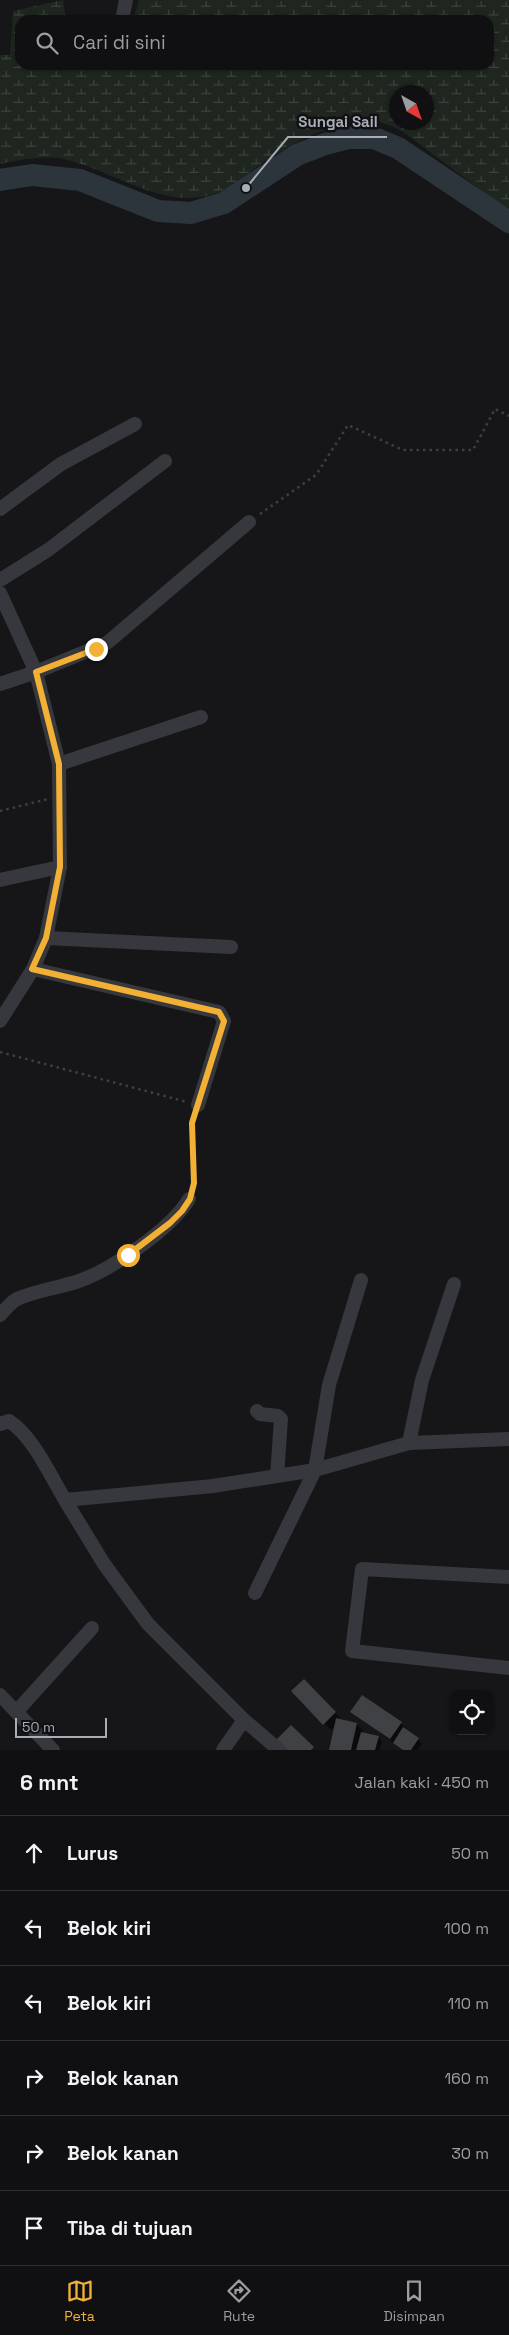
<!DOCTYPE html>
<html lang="id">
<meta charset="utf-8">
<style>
body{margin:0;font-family:"Space Grotesk",sans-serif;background:#1e1e20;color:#f1f3f6}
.controls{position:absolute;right:15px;bottom:15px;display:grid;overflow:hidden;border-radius:10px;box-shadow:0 1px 4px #0004}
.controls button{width:45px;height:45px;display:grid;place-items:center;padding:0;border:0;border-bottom:1px solid #303032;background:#101012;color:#f1f3f6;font:25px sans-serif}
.compass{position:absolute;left:389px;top:85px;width:45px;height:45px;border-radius:50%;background:#101012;box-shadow:0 1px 4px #0004;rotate:140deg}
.scale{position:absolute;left:15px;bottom:12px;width:92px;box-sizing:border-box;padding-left:5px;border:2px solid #a8adb8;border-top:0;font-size:14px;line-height:18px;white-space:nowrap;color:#a8adb8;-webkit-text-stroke:4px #111113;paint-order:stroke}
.stop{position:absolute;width:15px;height:15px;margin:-11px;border:4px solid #f2b134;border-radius:50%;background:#fff}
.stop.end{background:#f2b134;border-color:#fff;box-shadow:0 1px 5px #0008}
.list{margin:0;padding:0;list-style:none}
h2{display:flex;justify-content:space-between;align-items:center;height:65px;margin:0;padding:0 20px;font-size:21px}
h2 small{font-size:16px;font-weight:400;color:#9c9d9f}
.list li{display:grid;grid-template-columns:32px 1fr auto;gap:15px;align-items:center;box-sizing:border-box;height:75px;padding:0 20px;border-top:1px solid #303032}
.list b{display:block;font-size:19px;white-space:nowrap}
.list em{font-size:16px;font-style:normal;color:#9c9d9f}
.icon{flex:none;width:28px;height:28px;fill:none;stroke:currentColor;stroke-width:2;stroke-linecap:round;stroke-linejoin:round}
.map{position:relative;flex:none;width:509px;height:1750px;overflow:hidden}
.search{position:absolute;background:#101012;box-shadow:0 1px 4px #0004;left:15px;right:15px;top:15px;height:55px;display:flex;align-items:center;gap:12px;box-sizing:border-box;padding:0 18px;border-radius:15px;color:#9c9d9f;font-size:19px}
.sheet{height:515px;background:#101012}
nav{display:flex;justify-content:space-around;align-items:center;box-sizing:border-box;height:70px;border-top:1px solid #303032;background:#101012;font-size:14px;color:#9c9d9f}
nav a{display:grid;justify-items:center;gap:2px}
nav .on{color:#f2b134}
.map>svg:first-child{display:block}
.wetland{fill:url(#wetland-marsh);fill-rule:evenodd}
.shadow{fill:#0007}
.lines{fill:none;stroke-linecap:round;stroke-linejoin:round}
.river{stroke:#2c353c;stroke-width:22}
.building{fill:#404145}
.path{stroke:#3d3f44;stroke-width:2.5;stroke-dasharray:2.5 4;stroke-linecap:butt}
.minor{stroke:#37383d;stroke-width:14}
.route{stroke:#f2b134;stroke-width:6}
.leader{fill:none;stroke:#a8adb8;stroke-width:2}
.callout-dot{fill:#a8adb8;stroke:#111113;stroke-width:2}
.callout-label{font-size:15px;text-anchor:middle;font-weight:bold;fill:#a8adb8;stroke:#111113;stroke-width:5;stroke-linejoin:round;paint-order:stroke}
</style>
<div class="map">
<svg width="509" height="1750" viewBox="0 0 509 1750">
<defs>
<pattern id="wetland-marsh" width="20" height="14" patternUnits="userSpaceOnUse" patternTransform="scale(1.25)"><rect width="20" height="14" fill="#1e261f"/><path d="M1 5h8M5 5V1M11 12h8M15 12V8" fill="none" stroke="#3c433d"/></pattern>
</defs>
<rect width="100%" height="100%" fill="#161618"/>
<path class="wetland" d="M63 0 66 20H20V65H489V20H133L139 0H509V208L498 203C476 186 454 170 431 153 417 142 401 128 383 123 345 113 291 144 261 164 233 183 223 198 186 198 146 197 103 168 64 159 43 155 21 160 0 164V55H10L13 11ZM396 92H426V122H396Z"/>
<g class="shadow">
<path d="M304 1681 343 1721 357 1724 363 1731V1734L378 1737 382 1741 380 1750H331L336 1725 331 1730 292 1691Z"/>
<path d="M352 1711 401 1723 407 1731 422 1743 418 1750H403Z"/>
</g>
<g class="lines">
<path class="river" d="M0 180 32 175 80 180 158 211 191 213 224 203 297 155 325 144 348 138H374L398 148 509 222"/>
</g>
<g class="building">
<path d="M304 1679 336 1712 323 1725 291 1691Z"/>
<path d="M362 1695 402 1722 390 1739 350 1712Z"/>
<path d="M336 1718 357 1723 351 1750H329Z"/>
<path d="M291 1725 314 1747 311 1750H287L276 1740Z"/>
<path d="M403 1727 419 1738 411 1750H403L393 1743Z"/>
<path d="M361 1732 379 1736 375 1750H356Z"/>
</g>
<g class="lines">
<g class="path">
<path d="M260 514 316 475 348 425 403 450H473L495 409 509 416"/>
<path d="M0 811 48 799"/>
<path d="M0 1052 187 1102"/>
<path d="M193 1187 192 1123 194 1116"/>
</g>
<g class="minor">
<path d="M122 20 126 0"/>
<path d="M0 509 61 464 135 424"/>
<path d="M0 580 48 550 165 461"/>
<path d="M0 593 36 672 59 764 60 867 46 938 33 969 0 1021"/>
<path d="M0 684 36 672 107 643 249 522"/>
<path d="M59 764 201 717"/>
<path d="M0 880 60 867"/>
<path d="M46 938 231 947"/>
<path d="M33 969 219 1012 224 1021 198 1105"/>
<path d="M0 1315C5 1310 11 1302 17 1299 35 1291 57 1288 76 1282 110 1271 171 1229 189 1199"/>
<path d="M257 1411 260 1414 278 1416 281 1419 277 1476"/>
<path d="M0 1424 9 1421C33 1436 51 1477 65 1500L213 1486 315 1470 409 1443 509 1439"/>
<path d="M409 1443 422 1380 454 1284"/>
<path d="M65 1500 104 1564 148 1624 244 1720 279 1750"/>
<path d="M509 1577 362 1569 352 1651 509 1668"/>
<path d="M255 1593 315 1470 329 1385 361 1280"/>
<path d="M0 1695 53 1750"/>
<path d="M17 1711 92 1628"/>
<path d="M223 1750 244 1720"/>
</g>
</g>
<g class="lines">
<path class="route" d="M96 649 36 672 59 764 60 867 46 938 32 969 219 1012 224 1021 192 1123 194 1183 190 1199 182 1211 170 1223 128 1255"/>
</g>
<path class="leader" d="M246 188L288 137H387"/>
<circle class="callout-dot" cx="246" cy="188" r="5"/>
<g class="callout-label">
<text x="338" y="127">Sungai Sail</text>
</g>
</svg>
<div class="controls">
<button><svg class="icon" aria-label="locate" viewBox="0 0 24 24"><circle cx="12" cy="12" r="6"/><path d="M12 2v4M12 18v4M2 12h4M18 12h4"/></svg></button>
</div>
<svg class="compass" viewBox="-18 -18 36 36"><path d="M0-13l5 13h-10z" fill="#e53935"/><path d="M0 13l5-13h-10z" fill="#9c9d9f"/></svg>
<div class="scale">50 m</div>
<div class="stop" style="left:128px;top:1255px"></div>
<div class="stop end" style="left:96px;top:649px"></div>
<div class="search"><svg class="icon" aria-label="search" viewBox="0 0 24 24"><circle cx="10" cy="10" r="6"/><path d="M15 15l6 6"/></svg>Cari di sini</div>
</div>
<section class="sheet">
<h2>6 mnt<small>Jalan kaki · 450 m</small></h2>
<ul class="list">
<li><svg class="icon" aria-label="ahead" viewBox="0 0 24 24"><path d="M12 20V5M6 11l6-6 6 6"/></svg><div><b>Lurus</b></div><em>50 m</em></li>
<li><svg class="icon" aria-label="left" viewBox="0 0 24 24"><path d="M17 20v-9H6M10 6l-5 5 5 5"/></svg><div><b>Belok kiri</b></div><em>100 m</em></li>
<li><svg class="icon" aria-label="left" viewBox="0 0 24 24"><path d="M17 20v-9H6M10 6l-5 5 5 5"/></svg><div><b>Belok kiri</b></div><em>110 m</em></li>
<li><svg class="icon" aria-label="right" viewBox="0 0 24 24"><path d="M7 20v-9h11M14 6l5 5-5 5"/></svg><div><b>Belok kanan</b></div><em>160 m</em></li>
<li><svg class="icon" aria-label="right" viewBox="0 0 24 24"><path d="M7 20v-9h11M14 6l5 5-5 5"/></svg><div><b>Belok kanan</b></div><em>30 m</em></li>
<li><svg class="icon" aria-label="arrive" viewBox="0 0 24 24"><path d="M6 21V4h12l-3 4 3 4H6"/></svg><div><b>Tiba di tujuan</b></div></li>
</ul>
</section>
<nav>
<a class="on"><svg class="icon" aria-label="map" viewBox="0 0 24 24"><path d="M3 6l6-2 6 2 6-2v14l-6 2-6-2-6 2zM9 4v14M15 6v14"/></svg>Peta</a>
<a><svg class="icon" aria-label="directions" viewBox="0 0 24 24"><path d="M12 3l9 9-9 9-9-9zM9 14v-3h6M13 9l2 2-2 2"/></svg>Rute</a>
<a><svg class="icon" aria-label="saved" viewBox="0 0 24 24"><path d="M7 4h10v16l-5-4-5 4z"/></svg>Disimpan</a>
</nav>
